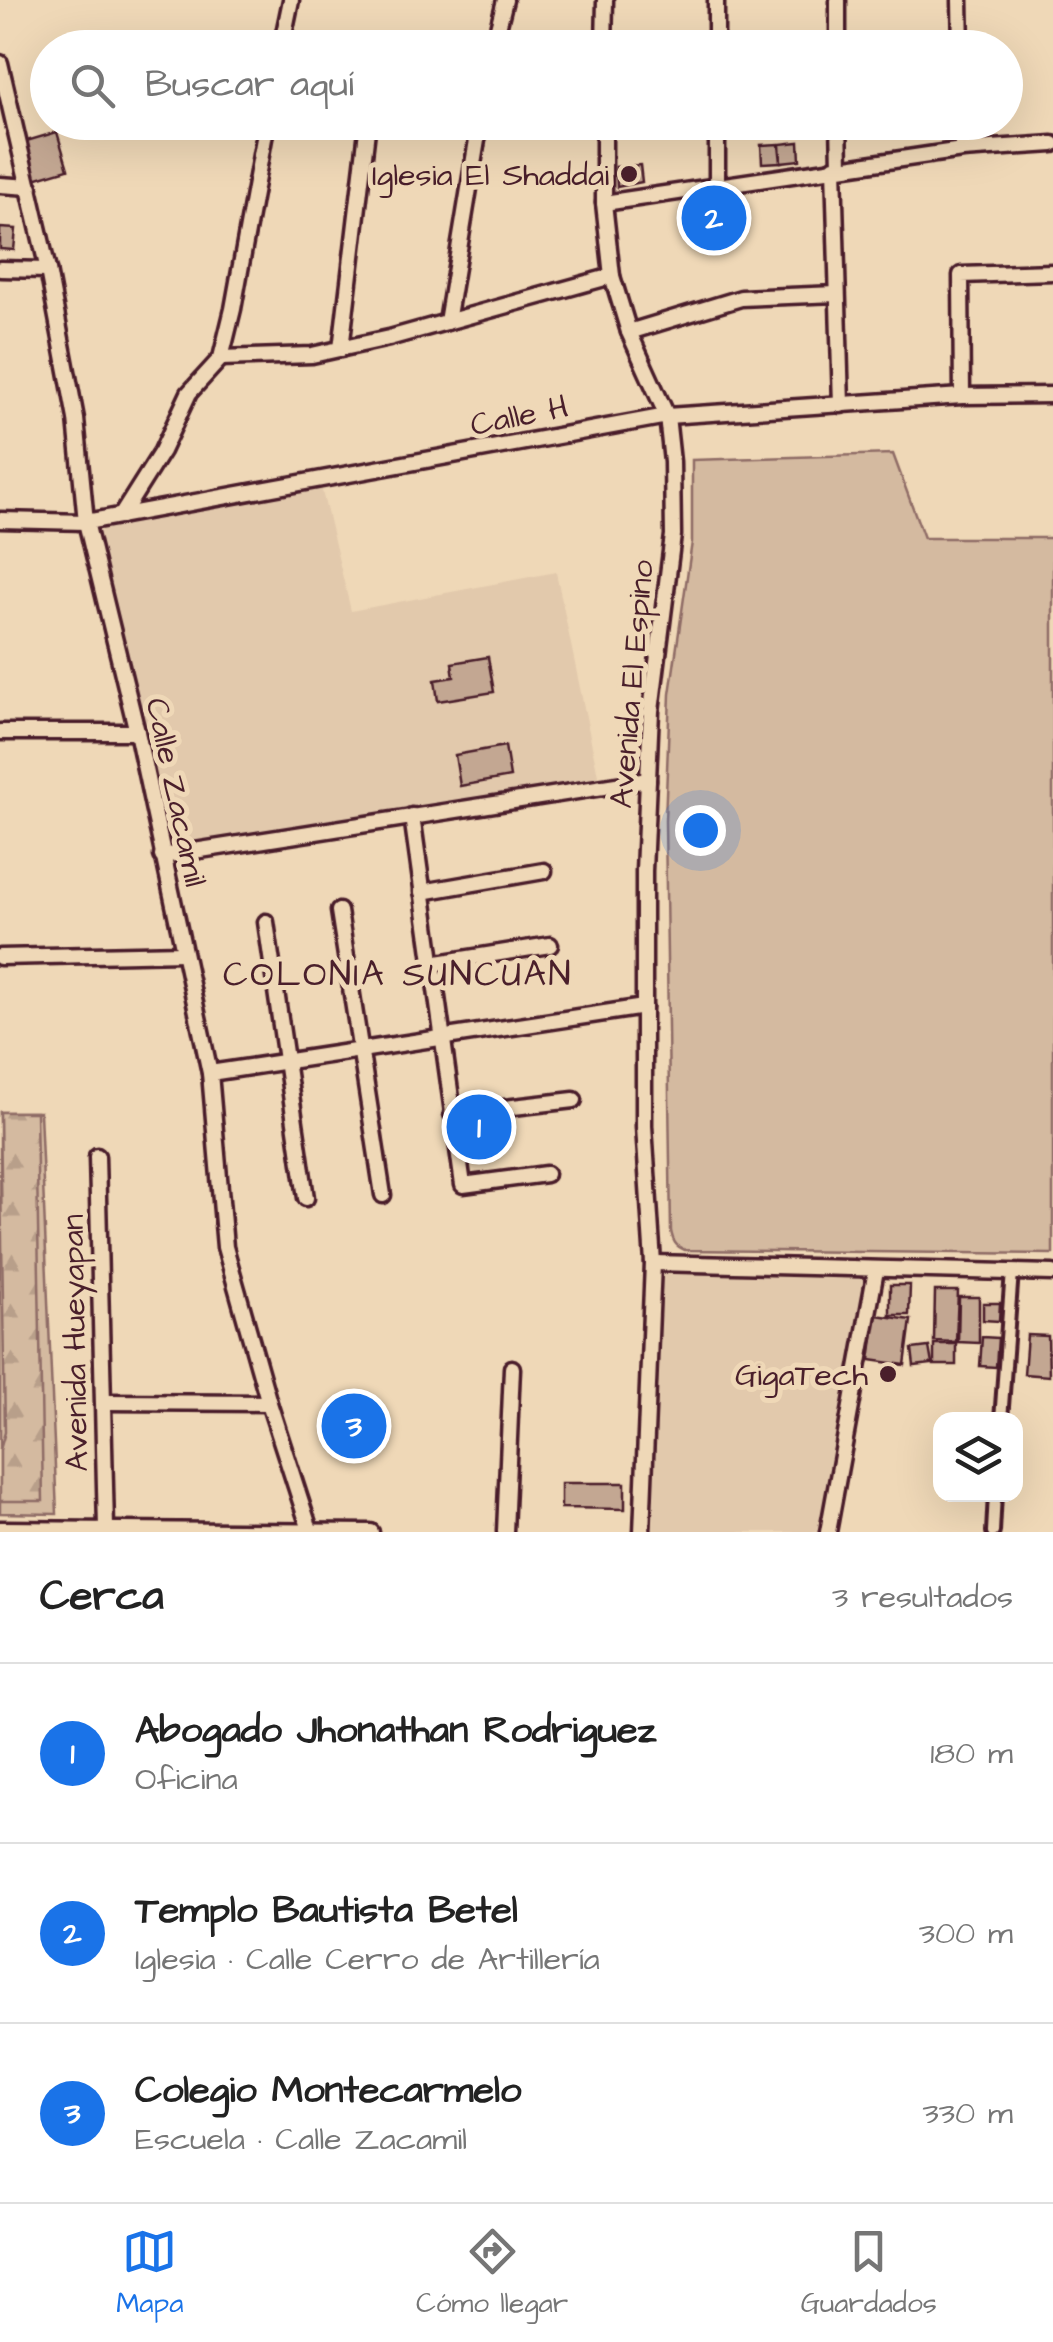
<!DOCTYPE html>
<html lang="es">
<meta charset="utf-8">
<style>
body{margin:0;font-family:"Architects Daughter",sans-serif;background:#f2f2f2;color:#222}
.controls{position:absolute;right:30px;bottom:30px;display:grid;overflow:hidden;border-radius:20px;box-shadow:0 10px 40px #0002}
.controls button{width:90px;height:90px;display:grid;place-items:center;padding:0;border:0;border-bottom:2px solid #e0e0e0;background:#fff;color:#222;font:50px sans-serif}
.you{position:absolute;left:700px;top:830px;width:35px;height:35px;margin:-25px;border:8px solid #fff;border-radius:50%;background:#1a73e8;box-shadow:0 0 0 15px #1a73e833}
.badge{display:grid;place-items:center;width:65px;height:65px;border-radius:50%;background:#1a73e8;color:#fff;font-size:32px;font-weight:700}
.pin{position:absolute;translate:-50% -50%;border:5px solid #fff;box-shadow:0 2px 10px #0006}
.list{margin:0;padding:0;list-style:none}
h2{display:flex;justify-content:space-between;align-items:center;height:130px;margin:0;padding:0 40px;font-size:42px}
h2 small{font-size:32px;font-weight:400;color:#767676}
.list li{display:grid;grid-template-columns:65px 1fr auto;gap:30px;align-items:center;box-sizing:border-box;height:180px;padding:0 40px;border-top:2px solid #e0e0e0}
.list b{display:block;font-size:38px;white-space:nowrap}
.list p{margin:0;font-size:32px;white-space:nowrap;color:#767676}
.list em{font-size:32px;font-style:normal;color:#767676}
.icon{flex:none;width:55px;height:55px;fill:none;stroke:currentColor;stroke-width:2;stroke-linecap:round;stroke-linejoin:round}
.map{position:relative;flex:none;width:1053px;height:1532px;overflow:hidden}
.search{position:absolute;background:#fff;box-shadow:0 10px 40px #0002;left:30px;right:30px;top:30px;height:110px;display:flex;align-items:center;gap:25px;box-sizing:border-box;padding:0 35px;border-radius:55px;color:#767676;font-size:38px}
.sheet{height:670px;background:#fff}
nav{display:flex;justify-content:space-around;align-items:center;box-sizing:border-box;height:140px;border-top:2px solid #e0e0e0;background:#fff;font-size:28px;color:#767676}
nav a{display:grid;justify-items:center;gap:5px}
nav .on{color:#1a73e8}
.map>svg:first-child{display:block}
.built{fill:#e2c9ac}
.green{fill:#d4baa0;stroke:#8f6c66;stroke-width:2.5}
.forest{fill:url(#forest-firs);stroke:#8f6c66;stroke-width:2.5}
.building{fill:#c3a792;stroke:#4a1f2b;stroke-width:2.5}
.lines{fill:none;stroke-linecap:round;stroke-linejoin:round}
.pedestrian-casing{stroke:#4a1f2b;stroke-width:18}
.minor-casing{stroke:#4a1f2b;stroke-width:21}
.pedestrian{stroke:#efd8b7;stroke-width:10}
.minor{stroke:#efd8b7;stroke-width:14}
.poi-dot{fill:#4a1f2b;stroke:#efd8b7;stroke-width:4}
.labels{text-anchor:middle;stroke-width:10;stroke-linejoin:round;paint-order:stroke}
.poi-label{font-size:32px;fill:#4a1f2b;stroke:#efd8b7;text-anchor:end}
.street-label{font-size:32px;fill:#4a1f2b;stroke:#efd8b7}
.neighbourhood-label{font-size:35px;letter-spacing:2.5px;fill:#4a1f2b;stroke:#efd8b7}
</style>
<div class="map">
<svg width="1053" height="1532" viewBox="0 0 1053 1532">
<defs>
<pattern id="forest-firs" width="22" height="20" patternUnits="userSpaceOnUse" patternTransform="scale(2.5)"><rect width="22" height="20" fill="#d4baa0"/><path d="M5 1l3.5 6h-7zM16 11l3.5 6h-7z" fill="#b89f8a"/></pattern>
</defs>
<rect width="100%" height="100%" fill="#efd8b7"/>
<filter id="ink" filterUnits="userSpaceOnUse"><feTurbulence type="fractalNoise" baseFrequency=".01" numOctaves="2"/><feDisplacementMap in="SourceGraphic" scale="20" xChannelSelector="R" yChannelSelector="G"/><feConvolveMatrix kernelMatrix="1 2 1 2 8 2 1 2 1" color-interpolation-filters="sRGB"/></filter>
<g filter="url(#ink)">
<g class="built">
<path d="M321 487 351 611 556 572 599 780 180 845 166 840 98 535 106 524Z"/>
<path d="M661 1271 867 1278 827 1532H642Z"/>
</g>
<g class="green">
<path d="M893 454 924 538H1053V1254L685 1250C675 1246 673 1241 671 1231L665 821 670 694 692 542V460Z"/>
<path d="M0 1112H40L57 1514 0 1513Z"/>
</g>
<path class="forest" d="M0 1112H36L43 1501H0V1450L5 1432Z"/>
<g class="building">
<path d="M57 132 68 169 34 179 23 142Z"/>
<path d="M799 142 800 160 781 162 780 144Z"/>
<path d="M779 144 781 162 762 163 761 145Z"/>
<path d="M640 165 642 182 617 187 616 167Z"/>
<path d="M720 192 728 240 708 243 701 195Z"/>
<path d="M0 228 16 229 14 250 0 249Z"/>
<path d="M488 657 494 692 438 701 435 680 454 677 452 663Z"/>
<path d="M505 746 510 777 460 786 455 755Z"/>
<path d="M890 1285H910L909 1315H890Z"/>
<path d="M935 1291H958L956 1342 934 1341Z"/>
<path d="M959 1297H979V1343L958 1342Z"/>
<path d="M983 1303H1000L999 1321 983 1320Z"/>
<path d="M876 1315 911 1320 905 1365 870 1360Z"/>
<path d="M1027 1335 1048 1336 1049 1376 1024 1374Z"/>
<path d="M982 1337 998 1338 996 1367 980 1366Z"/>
<rect x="934" y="1344" width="22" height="21"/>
<path d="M929 1347 932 1364 914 1366 912 1349Z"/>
<path d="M561 1483H625V1509L561 1508Z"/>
</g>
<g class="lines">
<g class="pedestrian-casing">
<g id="pedestrian">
<path d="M1001 1420 1012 1271"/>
<path d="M993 1532 995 1494"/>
</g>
</g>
<g class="minor-casing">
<g id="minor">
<path d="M716 0V48"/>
<path d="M838 0V48"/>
<path d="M960 0 961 48"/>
<path d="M281 48 291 0"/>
<path d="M493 48 505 0"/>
<path d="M604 48 605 0"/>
<path d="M0 63 48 270 76 419 86 522 137 732 210 1073 225 1247 269 1403 310 1530"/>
<path d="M604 122V203L612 276 629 332 667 416 672 462 673 535 651 711 644 871V1126L653 1263 642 1532"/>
<path d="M717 122V185"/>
<path d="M839 122 840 166"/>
<path d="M962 122V150"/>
<path d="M834 167 841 405"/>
<path d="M0 185 30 187"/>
<path d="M604 203 962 150 1053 144"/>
<path d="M0 269 48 270"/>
<path d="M447 322 480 122"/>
<path d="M629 332 741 298 837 294"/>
<path d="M341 349 368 122"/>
<path d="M221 358 312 355 389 338 612 276"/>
<path d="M962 396 961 275 1053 272"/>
<path d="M121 516 162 451 189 393 221 358 233 309 267 122"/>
<path d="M0 520 86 522 667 416 962 396 1053 395"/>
<path d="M0 732H137"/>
<path d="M412 816 463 1185 546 1174"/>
<path d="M162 856 648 780"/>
<path d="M422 892 544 871"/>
<path d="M339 911 383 1195"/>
<path d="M266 922 306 1198"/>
<path d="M0 957 183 953"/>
<path d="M431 964 550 945"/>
<path d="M210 1073 644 1007"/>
<path d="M452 1114 574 1100"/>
<path d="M97 1156 106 1528"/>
<path d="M653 1263 1053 1273"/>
<path d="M105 1402 269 1403"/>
<path d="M0 1529 371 1532"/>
<path d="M505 1532 512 1368"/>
<path d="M828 1532 876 1270"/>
</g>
</g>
<use href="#pedestrian" class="pedestrian"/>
<use href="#minor" class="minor"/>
</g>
</g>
<g class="poi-dot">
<circle cx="629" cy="174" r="10"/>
<circle cx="888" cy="1374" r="10"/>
</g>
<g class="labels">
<g class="poi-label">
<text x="609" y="185">Iglesia El Shaddai</text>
<text x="868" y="1385">GigaTech</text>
</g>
<g class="street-label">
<text transform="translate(519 415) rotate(-11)" y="11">Calle H</text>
<text transform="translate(631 684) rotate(-85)" y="11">Avenida El Espino</text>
<text transform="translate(177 792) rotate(78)" y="11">Calle Zacamil</text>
<text transform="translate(74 1343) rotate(-91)" y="11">Avenida Hueyapan</text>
</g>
<g class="neighbourhood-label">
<text x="398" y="985">COLONIA SUNCUAN</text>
</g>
</g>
</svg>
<div class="controls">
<button><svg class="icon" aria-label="layers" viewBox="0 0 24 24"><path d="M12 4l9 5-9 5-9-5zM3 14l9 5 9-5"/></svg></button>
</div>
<div class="you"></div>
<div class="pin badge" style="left:479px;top:1127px">1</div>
<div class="pin badge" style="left:714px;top:218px">2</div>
<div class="pin badge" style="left:354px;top:1426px">3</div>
<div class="search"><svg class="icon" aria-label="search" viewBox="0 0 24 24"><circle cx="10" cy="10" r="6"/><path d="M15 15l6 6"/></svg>Buscar aquí</div>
</div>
<section class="sheet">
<h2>Cerca<small>3 resultados</small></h2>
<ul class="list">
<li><span class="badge">1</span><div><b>Abogado Jhonathan Rodriguez</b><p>Oficina</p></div><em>180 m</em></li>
<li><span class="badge">2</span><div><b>Templo Bautista Betel</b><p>Iglesia · Calle Cerro de Artillería</p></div><em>300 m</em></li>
<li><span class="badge">3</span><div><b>Colegio Montecarmelo</b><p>Escuela · Calle Zacamil</p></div><em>330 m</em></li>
</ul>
</section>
<nav>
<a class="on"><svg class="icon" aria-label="map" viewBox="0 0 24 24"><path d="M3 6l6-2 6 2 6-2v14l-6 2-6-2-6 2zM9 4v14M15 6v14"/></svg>Mapa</a>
<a><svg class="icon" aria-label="directions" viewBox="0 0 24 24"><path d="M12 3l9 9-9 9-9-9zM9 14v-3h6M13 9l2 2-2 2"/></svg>Cómo llegar</a>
<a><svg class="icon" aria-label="saved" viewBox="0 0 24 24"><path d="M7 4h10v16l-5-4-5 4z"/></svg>Guardados</a>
</nav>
